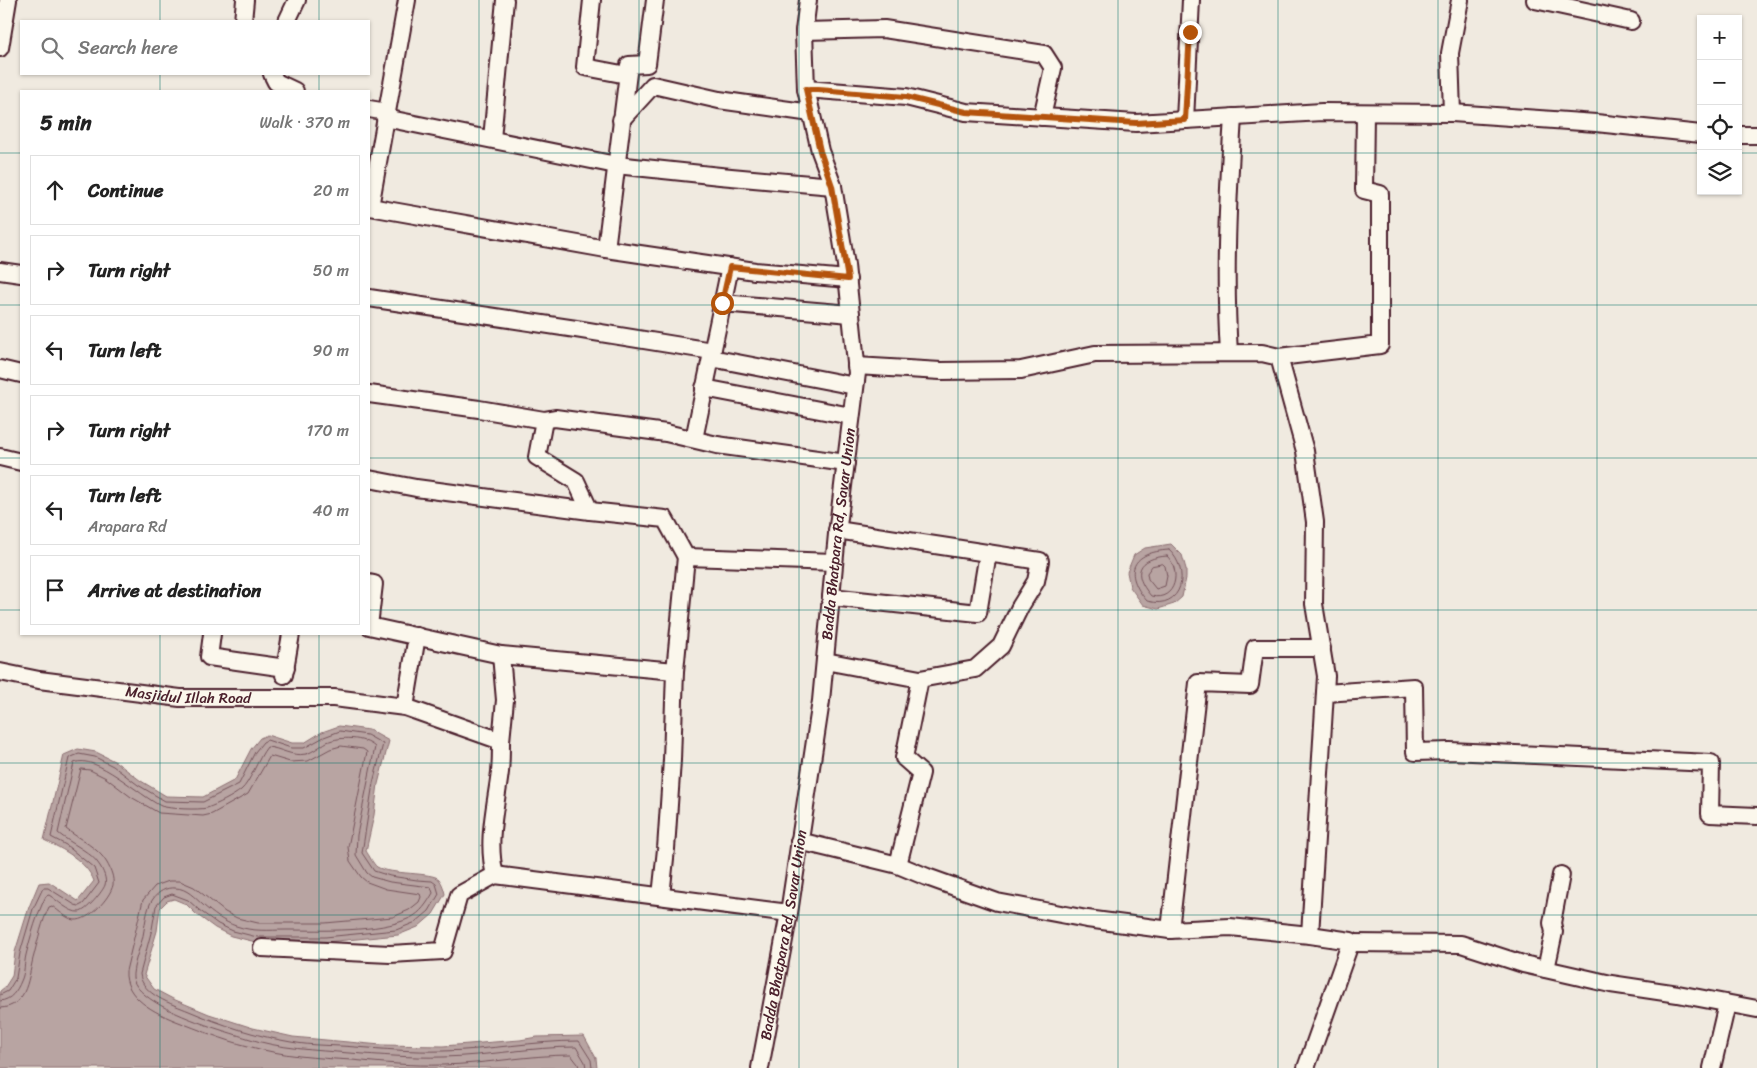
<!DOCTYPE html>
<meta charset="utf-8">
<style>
body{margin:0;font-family:Sriracha,sans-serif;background:#f2f2f2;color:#222}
.controls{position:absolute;right:15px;top:15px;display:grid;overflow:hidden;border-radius:0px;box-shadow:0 1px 4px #0004}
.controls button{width:45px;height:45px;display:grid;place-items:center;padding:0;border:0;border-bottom:1px solid #e0e0e0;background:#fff;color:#222;font:25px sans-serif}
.stop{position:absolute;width:15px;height:15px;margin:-11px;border:4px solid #b45309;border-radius:50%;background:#fff}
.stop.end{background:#b45309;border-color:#fff;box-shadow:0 1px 5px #0008}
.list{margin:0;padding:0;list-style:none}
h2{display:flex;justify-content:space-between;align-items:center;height:65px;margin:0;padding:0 20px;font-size:21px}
h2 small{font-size:16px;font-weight:400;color:#767676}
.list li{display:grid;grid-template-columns:32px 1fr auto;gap:15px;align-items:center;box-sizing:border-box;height:70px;margin:0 10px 10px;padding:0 10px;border:1px solid #e0e0e0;border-radius:0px}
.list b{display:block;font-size:19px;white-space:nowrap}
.list p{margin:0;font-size:16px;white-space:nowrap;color:#767676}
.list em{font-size:16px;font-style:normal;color:#767676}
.icon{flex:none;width:28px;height:28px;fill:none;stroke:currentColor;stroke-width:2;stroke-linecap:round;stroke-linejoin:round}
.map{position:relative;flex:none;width:1757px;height:1068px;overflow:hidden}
.search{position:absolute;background:#fff;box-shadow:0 1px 4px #0004;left:20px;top:20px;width:350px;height:55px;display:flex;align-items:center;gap:12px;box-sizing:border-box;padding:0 18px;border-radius:0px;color:#767676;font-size:19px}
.panel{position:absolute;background:#fff;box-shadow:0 1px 4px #0004;left:20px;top:90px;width:350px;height:545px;border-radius:0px}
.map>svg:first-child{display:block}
.water{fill:#b8a4a2;stroke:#8c6f72}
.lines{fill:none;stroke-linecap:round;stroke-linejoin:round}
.shore{stroke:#76545b;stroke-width:1}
.minor-casing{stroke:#4a1f2b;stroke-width:20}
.minor{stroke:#fbf7ec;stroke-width:16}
.route{stroke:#b45309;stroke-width:6}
.grid{fill:none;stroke:#0f766e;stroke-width:1;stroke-opacity:0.55}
.labels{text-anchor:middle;stroke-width:4;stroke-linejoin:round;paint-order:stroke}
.street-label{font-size:15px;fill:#4a1f2b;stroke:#fbf7ec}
</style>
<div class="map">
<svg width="1757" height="1068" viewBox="0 0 1757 1068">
<rect width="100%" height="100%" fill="#f0eae0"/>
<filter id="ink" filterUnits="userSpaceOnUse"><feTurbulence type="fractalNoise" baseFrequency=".02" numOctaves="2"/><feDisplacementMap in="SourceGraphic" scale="10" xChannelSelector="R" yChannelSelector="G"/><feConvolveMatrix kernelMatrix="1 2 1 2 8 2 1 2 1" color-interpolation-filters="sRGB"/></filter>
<g filter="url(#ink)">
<g class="water">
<path d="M1171 544 1182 555 1186 569V578L1182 597 1174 604 1158 609 1143 605 1130 587 1127 572 1134 555 1145 548Z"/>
<path d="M339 726 369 730 389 741 378 784 374 815 366 851C369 855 373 864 377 867 391 875 432 872 439 879 442 883 444 889 445 894L433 914 418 927 398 935 326 942H256L231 936 215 928 196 914 186 904 174 899 167 901 160 908 157 931 144 975 154 989 173 999 209 1014 253 1028 293 1037 381 1045 443 1046 520 1040 537 1037 584 1036 596 1058 597 1068H0V991L5 987 12 976 15 952 29 907 39 883 49 882 78 901 94 881C86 861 63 849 44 840L64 755 78 749 96 752 116 762 141 781 166 796 203 797 235 780 251 749 260 738 267 735 292 743H304L322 732Z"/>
</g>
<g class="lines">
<g class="shore">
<path d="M1169 550C1191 570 1183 611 1147 601 1122 572 1132 552 1169 550Z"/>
<path d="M1167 556C1182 570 1176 602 1151 596 1131 573 1138 558 1167 556Z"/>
<path d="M1163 564 1165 566 1167 576 1165 586 1156 589 1148 579 1147 573 1152 566Z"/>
<path d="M0 995 8 991 16 978 20 953 33 909 43 888H48L75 905 79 906 83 904 99 883 94 868 66 845 51 837 69 758 79 754 95 757 113 766 138 785 165 801 203 802 239 784 255 752 263 742 267 740 291 748H304L324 737 340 731 367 735 383 744 373 783 362 853 374 871 390 876 417 880 432 881 436 884 439 894 429 911 416 922 396 930 325 937H257L233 931 218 924 199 910 188 900 172 894 164 897 156 906 152 929 140 974C142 995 172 1004 189 1011 222 1025 256 1036 291 1042 312 1046 334 1045 355 1047 384 1049 413 1052 443 1051 489 1050 534 1041 579 1041L591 1060 592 1068"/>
<path d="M0 1001C11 1000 17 991 21 981 25 973 24 963 26 955 31 935 37 914 46 896L49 895C57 900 70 913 79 912 86 912 103 891 105 885 107 879 103 871 100 866 91 851 71 844 58 833L74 763C96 753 140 796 161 806 169 809 199 810 207 808 218 804 232 797 241 790 250 783 258 758 267 747 281 748 291 757 306 754 313 752 320 746 327 742 341 736 364 737 375 747L357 835 356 855 367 873 372 877 390 882 431 887 433 893C427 903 421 913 410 918 378 933 323 930 287 930 268 930 254 932 236 926 224 922 213 914 203 905 195 898 187 888 175 888 166 887 158 892 153 899 146 907 145 929 142 940 139 949 132 969 133 978 139 1007 221 1030 247 1038 280 1049 315 1050 349 1053 380 1055 412 1058 443 1057 488 1056 531 1047 576 1047L585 1062 586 1068"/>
<path d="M0 1008C29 1007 28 975 34 955 38 939 42 922 49 907L52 906C59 911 67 919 75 920 89 921 110 898 113 885 114 878 111 870 107 863 99 848 79 839 66 829L81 769 90 770 106 778 131 797 159 813 203 816 212 814 248 794 270 756 290 762 308 761 330 749 341 746 363 749 367 752 348 847 350 861 361 877 367 882 386 889 420 894 421 897 419 902 409 910 393 917 325 923H258L237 918 225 912 194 887 180 881H169L155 886 143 900 126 971C124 998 156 1013 176 1021 200 1030 223 1040 248 1046 282 1056 317 1058 352 1060 383 1063 413 1066 443 1065 486 1064 528 1055 571 1055L578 1064 579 1068"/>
</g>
<g class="minor-casing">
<g id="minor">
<path d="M407 0 370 207 606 249 755 271 848 279"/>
<path d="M592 0 585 67 627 75"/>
<path d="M1535 0 1631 21"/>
<path d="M243 21 245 0"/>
<path d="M287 21 297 0"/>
<path d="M804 31 884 29 1044 54 1053 68 1042 117"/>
<path d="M0 48 8 0"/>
<path d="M272 74 276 82 295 91"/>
<path d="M806 89 906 97 966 112 1136 123 1322 112 1452 113 1596 123 1701 134"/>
<path d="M369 109 387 112"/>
<path d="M1452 113 1450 53 1460 0"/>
<path d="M385 118 616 165 720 176 833 186"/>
<path d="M621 120 653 85 719 100 811 113"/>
<path d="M1185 120 1191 0"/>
<path d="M1738 135H1757"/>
<path d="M492 139 505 0"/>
<path d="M606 249 629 65 647 64 655 0"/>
<path d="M0 271 21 274"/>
<path d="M369 298 576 329 712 351"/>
<path d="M722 303 851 314"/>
<path d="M1229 353C1224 274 1228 196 1233 117"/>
<path d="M711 358 855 386"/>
<path d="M856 366 941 371 1021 370 1095 354 1262 353 1279 357"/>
<path d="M0 369 21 374"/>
<path d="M704 388 851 416"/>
<path d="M369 394 479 409 544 420 537 457 576 481 590 511 665 519 686 557 834 562"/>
<path d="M544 420 555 418 666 433 717 445 846 463"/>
<path d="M694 439 730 267"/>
<path d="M0 457 21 462"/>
<path d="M369 479 416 488 590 511"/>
<path d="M837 530 1040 561 1036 581 1020 607 1001 646 975 669 920 679"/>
<path d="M369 583 374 584 369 626 501 655"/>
<path d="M831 597 978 613 988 553"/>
<path d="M212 634 209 657 286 668"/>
<path d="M825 661 920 679 904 758 921 773 898 865"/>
<path id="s1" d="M0 672 39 680 180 698H334L405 707 501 741C501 751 501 762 500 772 496 806 486 841 495 875"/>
<path d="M284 675 291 634"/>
<path d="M1325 693 1414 687 1415 752 1450 751 1711 763 1710 814 1757 816"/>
<path d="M405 707 417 636"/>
<path d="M501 741 505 700 501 655 675 671"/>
<path d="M799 841 898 865 927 877 997 902 1087 919 1170 930 1230 927 1310 935 1351 941 1306 1068"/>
<path d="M661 896 666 849 672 760 675 671 686 557"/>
<path d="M1170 930 1198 683 1250 685 1255 648H1322"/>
<path d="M1310 935 1326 676 1314 604 1315 522 1305 451 1279 357 1380 345V194L1364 190 1365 113"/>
<path d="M1350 943 1461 944 1523 964 1611 984 1678 994 1757 1009"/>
<path d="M262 948 390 954 443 951 459 895 495 875 789 913"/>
<path d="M1546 969 1554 932 1552 923 1561 875"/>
<path id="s2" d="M760 1068 789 913 821 701 837 534 857 373 846 265 833 186 820 151 806 89 804 31 808 0"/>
<path d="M1712 1068 1727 1004"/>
</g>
</g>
<use href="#minor" class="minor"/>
</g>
</g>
<g class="lines" filter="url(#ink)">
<path class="route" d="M722 303 730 267 848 279 832 186 820 151 806 89 906 97 966 112 1136 123 1185 120 1190 32"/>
</g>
<path class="grid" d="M160 0V21M319 0V21M479 0V1068M639 0V1068M799 0V1068M958 0V1068M1118 0V1068M1278 0V1068M1438 0V1068M1597 0V1068M160 74V91M319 74V91M0 153H21M369 153H1701M1738 153H1757M0 305H21M369 305H1757M0 458H21M369 458H1757M0 610H21M369 610H1757M160 634V1068M319 634V1068M0 763H1757M0 915H1757"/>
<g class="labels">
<g class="street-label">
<text dy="5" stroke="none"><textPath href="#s2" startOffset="540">Badda Bhatpara Rd, Savar Union</textPath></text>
<text dy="5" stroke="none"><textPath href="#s1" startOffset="190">Masjidul Illah Road</textPath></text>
<text dy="5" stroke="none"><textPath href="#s2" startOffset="135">Badda Bhatpara Rd, Savar Union</textPath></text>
</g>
</g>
</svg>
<div class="controls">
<button>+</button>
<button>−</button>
<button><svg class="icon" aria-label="locate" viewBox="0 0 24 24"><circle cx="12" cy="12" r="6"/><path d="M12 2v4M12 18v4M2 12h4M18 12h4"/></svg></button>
<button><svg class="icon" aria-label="layers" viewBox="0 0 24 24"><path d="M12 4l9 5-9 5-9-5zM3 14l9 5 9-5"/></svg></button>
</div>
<div class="stop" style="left:722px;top:303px"></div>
<div class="stop end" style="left:1190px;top:32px"></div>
<div class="search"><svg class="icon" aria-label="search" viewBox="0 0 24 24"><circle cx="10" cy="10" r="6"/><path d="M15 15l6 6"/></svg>Search here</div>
<section class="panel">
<h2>5 min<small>Walk · 370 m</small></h2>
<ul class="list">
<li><svg class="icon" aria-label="ahead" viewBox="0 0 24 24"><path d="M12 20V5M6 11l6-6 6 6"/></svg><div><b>Continue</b></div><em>20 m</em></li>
<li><svg class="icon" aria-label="right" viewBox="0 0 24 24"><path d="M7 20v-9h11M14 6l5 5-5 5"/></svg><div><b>Turn right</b></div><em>50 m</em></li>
<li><svg class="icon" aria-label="left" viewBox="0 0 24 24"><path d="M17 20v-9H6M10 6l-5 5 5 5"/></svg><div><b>Turn left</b></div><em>90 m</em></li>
<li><svg class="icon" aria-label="right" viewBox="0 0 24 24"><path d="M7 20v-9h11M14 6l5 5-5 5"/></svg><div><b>Turn right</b></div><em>170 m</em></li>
<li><svg class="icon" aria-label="left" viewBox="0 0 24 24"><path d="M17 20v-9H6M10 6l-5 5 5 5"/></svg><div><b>Turn left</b><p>Arapara Rd</p></div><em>40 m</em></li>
<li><svg class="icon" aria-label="arrive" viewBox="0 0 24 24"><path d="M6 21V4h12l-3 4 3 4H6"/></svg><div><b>Arrive at destination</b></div></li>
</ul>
</section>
</div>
